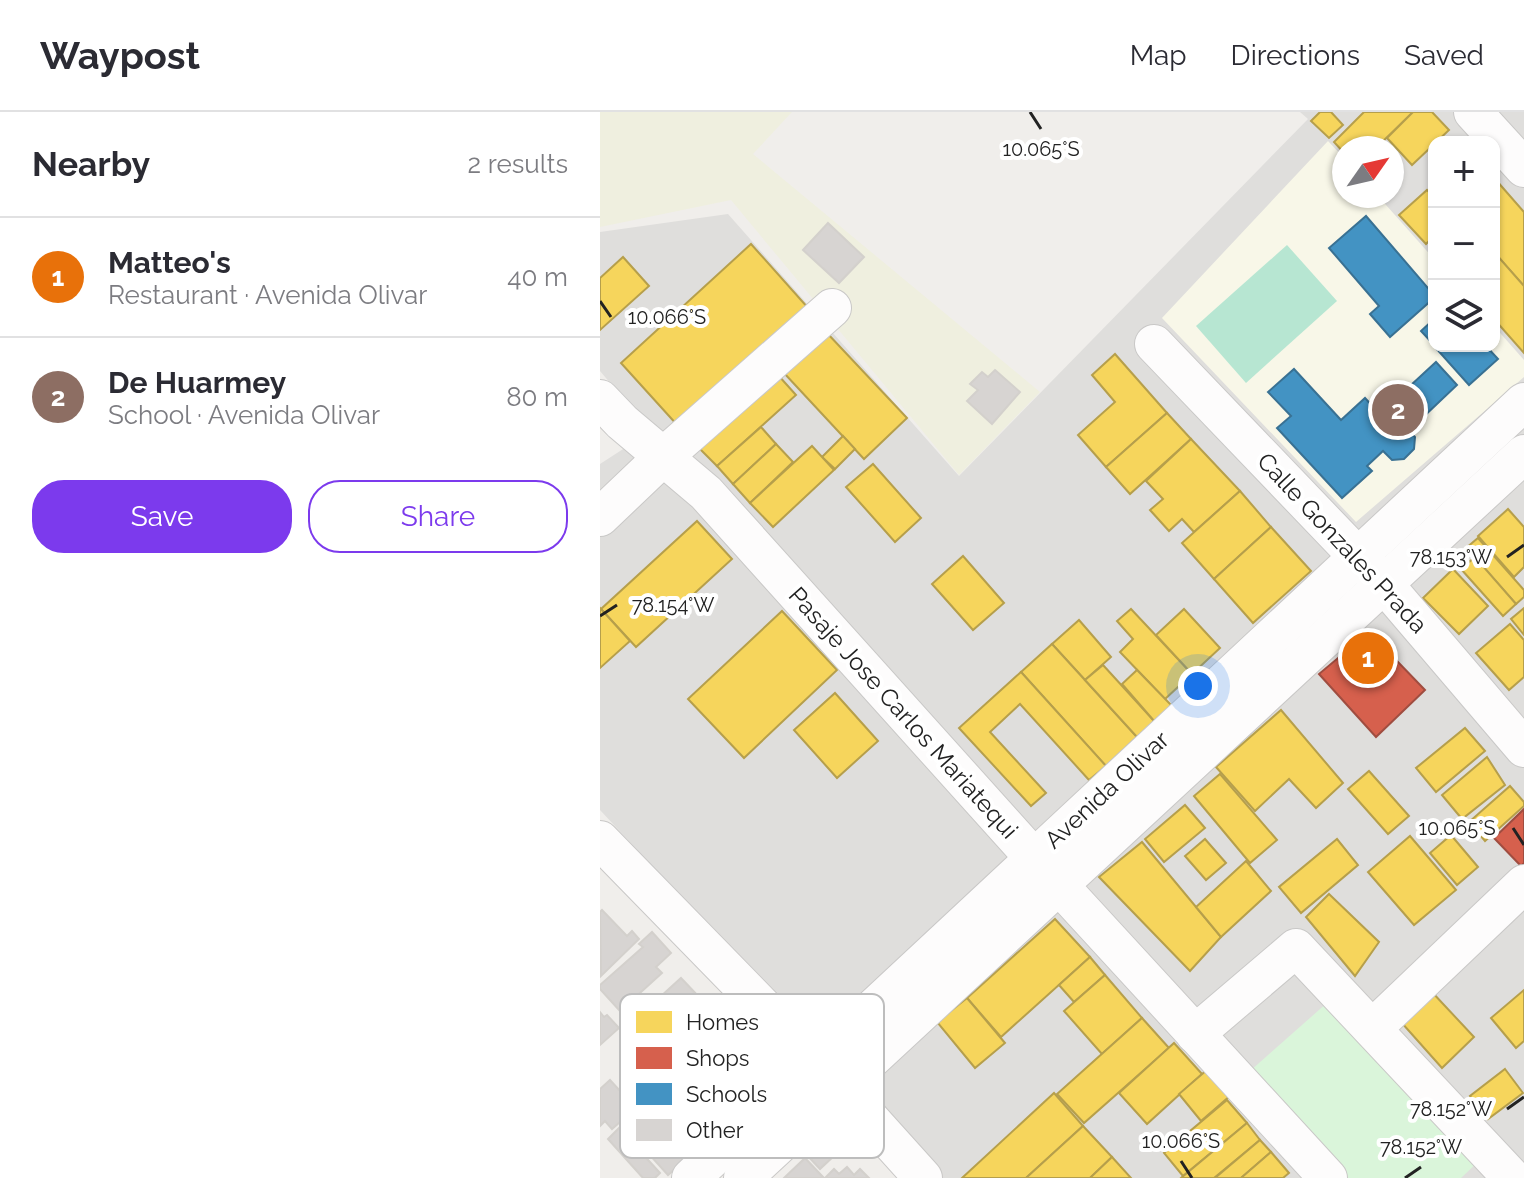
<!DOCTYPE html>
<meta charset="utf-8">
<style>
body{margin:0;font-family:Raleway,sans-serif;background:#f7f7f7;color:#2b2b33}
.controls{position:absolute;right:24px;top:24px;display:grid;overflow:hidden;border-radius:16px;box-shadow:0 2px 6px #0004}
.controls button{width:72px;height:72px;display:grid;place-items:center;padding:0;border:0;border-bottom:2px solid #e1e1e2;background:#fff;color:#2b2b33;font:40px sans-serif}
.compass{position:absolute;left:732px;top:24px;width:72px;height:72px;border-radius:50%;background:#fff;box-shadow:0 2px 6px #0004;rotate:56deg}
.you{position:absolute;left:598px;top:574px;width:28px;height:28px;margin:-20px;border:6px solid #fff;border-radius:50%;background:#1a73e8;box-shadow:0 0 0 12px #1a73e833}
.badge{display:grid;place-items:center;width:52px;height:52px;border-radius:50%;background:#7c3aed;color:#fff;font-size:26px;font-weight:700}
.pin{position:absolute;translate:-50% -50%;border:4px solid #fff;box-shadow:0 2px 8px #0006}
.list{margin:0;padding:0;list-style:none}
h2{display:flex;justify-content:space-between;align-items:center;height:104px;margin:0;padding:0 32px;font-size:34px}
h2 small{font-size:26px;font-weight:400;color:#7c7c81}
.list li{display:grid;grid-template-columns:52px 1fr auto;gap:24px;align-items:center;box-sizing:border-box;height:120px;padding:0 32px;border-top:2px solid #e1e1e2}
.list b{display:block;font-size:30px;white-space:nowrap}
.list p{margin:0;font-size:26px;white-space:nowrap;color:#7c7c81}
.list em{font-size:26px;font-style:normal;color:#7c7c81}
.actions{display:flex;gap:16px;padding:24px 32px}
.actions a{flex:1;padding:18px 0;border:2px solid #7c3aed;border-radius:32px;text-align:center;font-size:28px;color:#7c3aed}
.actions .main{background:#7c3aed;color:#fff}
.icon{flex:none;width:44px;height:44px;fill:none;stroke:currentColor;stroke-width:2;stroke-linecap:round;stroke-linejoin:round}
.map{position:relative;flex:none;width:924px;height:1066px;overflow:hidden}
header{display:flex;align-items:center;gap:48px;box-sizing:border-box;height:112px;padding:0 40px;background:#fff;border-bottom:2px solid #e1e1e2}
header strong{font-size:38px}
nav{display:flex;gap:44px;margin-inline-start:auto;font-size:28px}
main{display:flex}
aside{flex:1;background:#fff}
.map>svg:first-child{display:block}
.residential{fill:#dfdedc;fill-rule:evenodd}
.education{fill:#f8f7e8}
.farmland{fill:#efefdf}
.park{fill:#daf5da}
.pitch{fill:#b7e6d2}
.homes{fill:#f6d55c;stroke:#b69f4b;stroke-width:2}
.shops{fill:#d6604d;stroke:#a04d40;stroke-width:2}
.schools{fill:#4393c3;stroke:#397193;stroke-width:2}
.building{fill:#d7d4d2;stroke:#d3d0cc;stroke-width:2}
.lines{fill:none;stroke-linecap:round;stroke-linejoin:round}
.minor-casing{stroke:#c9c8c7;stroke-width:40}
.minor{stroke:#fdfcfc;stroke-width:38}
.ticks{fill:none;stroke:#222;stroke-width:3}
.labels{text-anchor:middle;stroke-width:8;stroke-linejoin:round;paint-order:stroke}
.street-label{font-size:24px;fill:#222;stroke:#fff}
.key{fill:#fff;stroke:#bdbdbd;stroke-width:2}
.key-label{font-size:22px;fill:#222}
.ticks-label{font-size:20px;text-anchor:middle;fill:#222;stroke:#fff;stroke-width:8;stroke-linejoin:round;paint-order:stroke}
</style>
<header>
<strong>Waypost</strong>
<nav><a>Map</a><a>Directions</a><a>Saved</a></nav>
</header>
<main>
<aside>
<h2>Nearby<small>2 results</small></h2>
<ul class="list">
<li><span class="badge" style="background:#e8710a">1</span><div><b>Matteo's</b><p>Restaurant · Avenida Olivar</p></div><em>40 m</em></li>
<li><span class="badge" style="background:#8d6e63">2</span><div><b>De Huarmey</b><p>School · Avenida Olivar</p></div><em>80 m</em></li>
</ul>
<div class="actions"><a class="main">Save</a><a>Share</a></div>
</aside>
<div class="map">
<svg width="924" height="1066" viewBox="0 0 924 1066">
<rect width="100%" height="100%" fill="#f0eeeb"/>
<path class="residential" d="M700 0H924V1066H343L0 698V352L51 319 0 259V120L128 102 359 364 708 7ZM834 30H894V234H834ZM744 36H792V84H744Z"/>
<path class="education" d="M728 29 744 46V84H778L834 147V234H894V214L924 248V265L756 410 562 206Z"/>
<path class="farmland" d="M0 0H192L153 42 440 280 359 363 131 88 0 115Z"/>
<path class="park" d="M728 890 879 1049 861 1066H748L650 959Z"/>
<path class="pitch" d="M687 133 737 189 646 271 596 214Z"/>
<g class="homes">
<path d="M720 0H731L743 13 729 26 711 9Z"/>
<path d="M764 0H813L776 36H744V41L734 30Z"/>
<path d="M813 0H832L849 18 812 53 787 26Z"/>
<path d="M896 68 924 100V174L894 140V70Z"/>
<path d="M827 78 834 85V124L826 132 799 103Z"/>
<path d="M151 132 209 197 79 315 21 251Z"/>
<path d="M894 140 924 174V241L894 207Z"/>
<path d="M23 145 49 174 0 218V166Z"/>
<path d="M227 221 307 306 264 347 184 261Z"/>
<path d="M515 242 567 301 506 355 478 323 515 290 492 263Z"/>
<path d="M178 263 196 283 117 354 99 336Z"/>
<path d="M567 301 591 327 530 382 506 355Z"/>
<path d="M161 315 176 332 133 372 117 354Z"/>
<path d="M243 324 255 337 235 357 222 345Z"/>
<path d="M591 327 640 379 594 420 582 407 569 419 550 398 563 387 546 369Z"/>
<path d="M176 332 193 350 150 391 133 372Z"/>
<path d="M212 334 234 358 173 415 150 391Z"/>
<path d="M273 352 321 406 295 430 246 375Z"/>
<path d="M640 379 671 415 614 467 582 431Z"/>
<path d="M908 397 924 415V455L914 465 878 424Z"/>
<path d="M97 409 132 447 36 535 1 497Z"/>
<path d="M671 415 711 459 653 511 614 467Z"/>
<path d="M878 426 924 478V485L916 492 866 436Z"/>
<path d="M363 444 404 491 373 518 332 472Z"/>
<path d="M875 445 916 492 903 504 861 457Z"/>
<path d="M853 457 888 494 859 522 823 486Z"/>
<path d="M0 496 30 529 0 556Z"/>
<path d="M924 496V523L911 507Z"/>
<path d="M531 497 592 562 565 587 520 540 533 527 517 509Z"/>
<path d="M584 497 620 536 592 562 556 523Z"/>
<path d="M182 499 237 558 144 646 88 587Z"/>
<path d="M479 508 511 545 485 568 452 532Z"/>
<path d="M910 512 924 528V565L909 578 876 541Z"/>
<path d="M452 532 537 625 506 654 421 560Z"/>
<path d="M503 553 555 610 537 625 485 568Z"/>
<path d="M537 558 572 594 555 610 522 572Z"/>
<path d="M421 560 506 654 489 668 420 592 390 620 446 681 431 694 359 616Z"/>
<path d="M235 581 278 629 237 666 194 618Z"/>
<path d="M681 598 743 671 716 696 689 667 655 699 616 655Z"/>
<path d="M865 616 885 639 836 680 816 656Z"/>
<path d="M887 645 905 673 862 707 842 683Z"/>
<path d="M769 659 809 704 788 722 748 677Z"/>
<path d="M620 662 677 728 650 751 594 684Z"/>
<path d="M910 674 924 690V694L885 729 869 710Z"/>
<path d="M585 693 605 716 564 750 545 727Z"/>
<path d="M851 723 878 755 857 773 830 741Z"/>
<path d="M810 724 856 778 814 813 768 760Z"/>
<path d="M605 727 626 751 606 768 585 744Z"/>
<path d="M737 727 758 753 701 801 679 775Z"/>
<path d="M542 730 621 825 590 859 499 765Z"/>
<path d="M646 749 671 779 621 825 596 795Z"/>
<path d="M729 782 779 830 755 864 706 805Z"/>
<path d="M455 807 490 845 401 925 367 886Z"/>
<path d="M490 845 505 863 474 890 459 873Z"/>
<path d="M505 863 542 906 502 942 464 899Z"/>
<path d="M924 878V929L916 936 891 906Z"/>
<path d="M831 879 874 925 842 956 801 910Z"/>
<path d="M367 886 405 931 375 956 337 910Z"/>
<path d="M542 906 569 936 484 1011 457 982Z"/>
<path d="M574 931 602 962 547 1012 519 981Z"/>
<path d="M608 957 631 983 601 1009 579 982Z"/>
<path d="M905 957 923 981 888 1007 870 984Z"/>
<path d="M454 981 483 1014 426 1066H362Z"/>
<path d="M627 988 647 1011 583 1064 564 1041Z"/>
<path d="M647 1011 660 1028 614 1066H581Z"/>
<path d="M483 1014 512 1045 490 1066H426Z"/>
<path d="M660 1028 671 1040 641 1066H615Z"/>
<path d="M671 1040 689 1061 683 1066H641Z"/>
<path d="M512 1045 531 1066H490Z"/>
</g>
<g class="shops">
<path d="M769 520 825 578 776 625 719 562Z"/>
<path d="M924 697V751L921 754 894 726Z"/>
</g>
<g class="schools">
<path d="M766 104 834 183V186L790 225 770 202 779 194 729 136Z"/>
<path d="M834 207V233L821 219Z"/>
<path d="M834 234H886L898 247 869 273Z"/>
<path d="M836 250 857 273 820 308 798 285Z"/>
<path d="M694 257 741 308 765 286 789 312 804 313 815 325 814 337 804 347 792 348 783 339 767 354 772 359 742 386 677 316 691 304 668 280Z"/>
</g>
<g class="building">
<path d="M228 111 264 145 239 171 203 138Z"/>
<path d="M395 258 420 280 392 312 367 289 378 278 370 272 382 260 388 265Z"/>
<path d="M2 798 27 824 32 819 39 827 1 864 0 800Z"/>
<path d="M52 820 71 841 56 855 62 861 20 899 0 877V873L43 835 39 832Z"/>
<path d="M81 866 99 885 94 889 102 898 74 923 69 917 63 922 51 908 57 904 49 895Z"/>
<path d="M0 900 4 905 7 903 19 916 0 933Z"/>
<path d="M10 968 84 1049 68 1063 20 1010 12 1017 5 1009 0 1014V977Z"/>
<path d="M238 1012 252 1027 220 1057 206 1042Z"/>
<path d="M19 1016 60 1061 55 1066H43L8 1027Z"/>
<path d="M205 1046 224 1066H184Z"/>
<path d="M247 1055 254 1063 260 1057 269 1066H225L234 1057 239 1062Z"/>
</g>
<g class="lines">
<g class="minor-casing">
<g id="minor">
<path d="M873 0 924 56"/>
<path d="M554 232 784 472 924 636"/>
<path d="M0 287 22 310 106 381 434 746 728 1066"/>
<path d="M0 405 63 345 232 196"/>
<path d="M0 728 242 976 323 1066"/>
<path d="M773 916 924 772"/>
<path d="M595 922 696 836 912 1066"/>
<path d="M91 1066 924 290"/>
<path d="M143 1066 924 342"/>
</g>
</g>
<use href="#minor" class="minor"/>
</g>
<path class="ticks" d="M430 0 441 17M0 189 11 205M907 445 924 433M0 504 17 493M913 716 924 733M907 997 924 985M581 1049 592 1066M805 1066 821 1055"/>
<g class="labels">
<g class="street-label">
<text transform="translate(742 431) rotate(47)" y="8">Calle Gonzales Prada</text>
<text transform="translate(303 601) rotate(48)" y="8">Pasaje Jose Carlos Mariatequi</text>
<text transform="translate(507 678) rotate(-43)" y="8">Avenida Olivar</text>
</g>
</g>
<rect x="20" y="882" width="264" height="164" rx="12" class="key"/>
<rect x="36" y="899" width="36" height="22" fill="#f6d55c"/>
<rect x="36" y="935" width="36" height="22" fill="#d6604d"/>
<rect x="36" y="971" width="36" height="22" fill="#4393c3"/>
<rect x="36" y="1007" width="36" height="22" fill="#d7d4d2"/>
<g class="key-label">
<text x="86" y="918">Homes</text>
<text x="86" y="954">Shops</text>
<text x="86" y="990">Schools</text>
<text x="86" y="1026">Other</text>
</g>
<g class="ticks-label">
<text x="441" y="44">10.065°S</text>
<text x="67" y="212">10.066°S</text>
<text x="851" y="452">78.153°W</text>
<text x="73" y="500">78.154°W</text>
<text x="857" y="723">10.065°S</text>
<text x="851" y="1004">78.152°W</text>
<text x="581" y="1036">10.066°S</text>
<text x="821" y="1042">78.152°W</text>
</g>
</svg>
<div class="controls">
<button>+</button>
<button>−</button>
<button><svg class="icon" aria-label="layers" viewBox="0 0 24 24"><path d="M12 4l9 5-9 5-9-5zM3 14l9 5 9-5"/></svg></button>
</div>
<svg class="compass" viewBox="-18 -18 36 36"><path d="M0-13l5 13h-10z" fill="#e53935"/><path d="M0 13l5-13h-10z" fill="#7c7c81"/></svg>
<div class="you"></div>
<div class="pin badge" style="left:768px;top:546px;background:#e8710a">1</div>
<div class="pin badge" style="left:798px;top:298px;background:#8d6e63">2</div>
</div>
</main>
